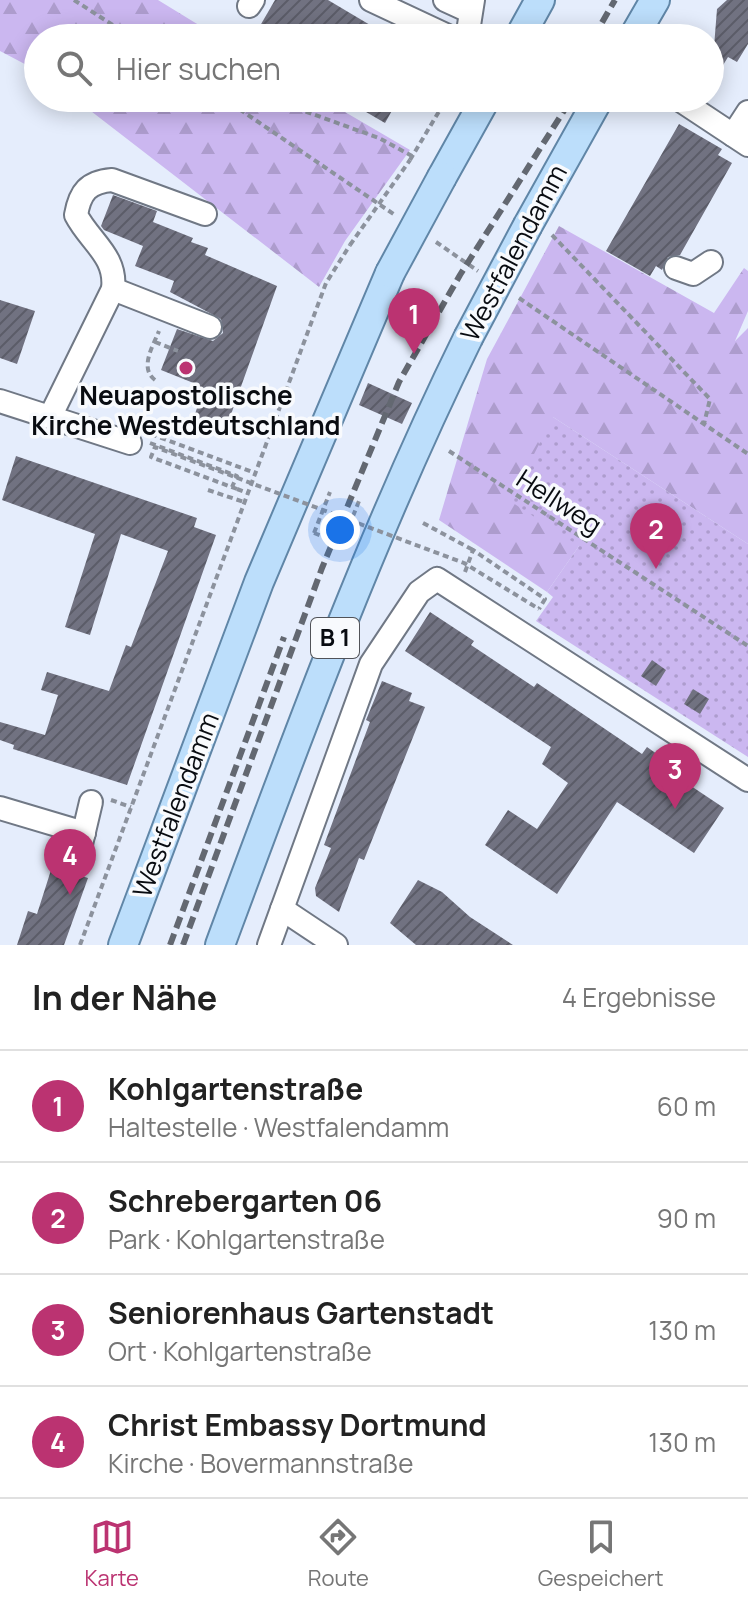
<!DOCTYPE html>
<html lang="de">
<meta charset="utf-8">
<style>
body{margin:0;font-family:Manrope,sans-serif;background:#f2f2f2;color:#222}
.you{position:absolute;left:340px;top:530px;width:28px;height:28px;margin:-20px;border:6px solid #fff;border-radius:50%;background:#1a73e8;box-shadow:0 0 0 12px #1a73e833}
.badge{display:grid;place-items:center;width:52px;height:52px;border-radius:50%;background:#bb3371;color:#fff;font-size:26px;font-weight:700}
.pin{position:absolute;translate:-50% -66px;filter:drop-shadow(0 2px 4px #0008)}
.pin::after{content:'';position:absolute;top:42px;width:28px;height:24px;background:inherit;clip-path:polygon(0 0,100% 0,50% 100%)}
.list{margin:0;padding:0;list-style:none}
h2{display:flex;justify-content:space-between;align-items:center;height:104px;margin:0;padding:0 32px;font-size:34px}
h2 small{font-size:26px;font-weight:400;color:#767676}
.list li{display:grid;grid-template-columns:52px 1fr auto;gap:24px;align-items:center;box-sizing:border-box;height:112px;padding:0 32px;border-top:2px solid #e0e0e0}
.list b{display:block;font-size:30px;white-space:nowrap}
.list p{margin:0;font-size:26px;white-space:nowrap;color:#767676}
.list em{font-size:26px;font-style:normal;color:#767676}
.icon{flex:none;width:44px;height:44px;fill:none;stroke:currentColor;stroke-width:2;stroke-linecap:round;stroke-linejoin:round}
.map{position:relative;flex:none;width:748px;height:945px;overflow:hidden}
.search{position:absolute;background:#fff;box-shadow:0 4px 20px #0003;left:24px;right:24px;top:24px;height:88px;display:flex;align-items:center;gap:20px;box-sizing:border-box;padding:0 28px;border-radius:44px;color:#767676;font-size:30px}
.sheet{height:552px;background:#fff}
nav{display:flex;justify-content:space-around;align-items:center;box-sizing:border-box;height:112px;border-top:2px solid #e0e0e0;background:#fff;font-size:22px;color:#767676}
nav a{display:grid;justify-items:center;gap:4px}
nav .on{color:#bb3371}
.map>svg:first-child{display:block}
.forest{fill:url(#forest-firs)}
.park{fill:url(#park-dots)}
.building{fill:url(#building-hatch)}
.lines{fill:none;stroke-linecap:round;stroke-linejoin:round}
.minor-casing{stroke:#707885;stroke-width:26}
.major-casing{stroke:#6086a7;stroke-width:32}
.path{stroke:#8c929d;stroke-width:4;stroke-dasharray:6 4;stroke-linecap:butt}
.minor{stroke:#fff;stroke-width:22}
.major{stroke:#bcdefb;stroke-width:28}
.rail{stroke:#636871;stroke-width:6;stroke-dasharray:12 6;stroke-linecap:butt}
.major-bridge-casing{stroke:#6086a7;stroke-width:32;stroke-linecap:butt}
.path-bridge{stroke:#8c929d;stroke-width:4;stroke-dasharray:6 4;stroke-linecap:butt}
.major-bridge{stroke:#bcdefb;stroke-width:28}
.poi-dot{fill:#bb3371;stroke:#f8fafd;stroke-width:3}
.labels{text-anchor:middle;stroke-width:7;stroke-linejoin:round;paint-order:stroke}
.shield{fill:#f8fafd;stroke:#515358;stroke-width:2}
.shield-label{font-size:24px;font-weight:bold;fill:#090c11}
.street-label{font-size:26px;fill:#090c11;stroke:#f8fafd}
.poi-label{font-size:26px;font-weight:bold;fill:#090c11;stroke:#f8fafd}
</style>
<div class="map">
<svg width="748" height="945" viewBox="0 0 748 945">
<defs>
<pattern id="forest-firs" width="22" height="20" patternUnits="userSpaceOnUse" patternTransform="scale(2)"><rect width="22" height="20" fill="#cbb7f0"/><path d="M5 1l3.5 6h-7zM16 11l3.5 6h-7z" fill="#ad9ccd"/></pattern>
<pattern id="park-dots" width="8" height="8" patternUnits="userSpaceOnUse" patternTransform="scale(2)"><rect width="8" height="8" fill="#cbb7f0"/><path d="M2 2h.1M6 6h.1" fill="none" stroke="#ad9ccd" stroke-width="1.8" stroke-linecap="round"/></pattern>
<pattern id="building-hatch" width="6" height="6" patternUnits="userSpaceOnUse" patternTransform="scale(2)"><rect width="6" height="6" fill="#717281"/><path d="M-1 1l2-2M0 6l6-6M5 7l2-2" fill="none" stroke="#5b5c68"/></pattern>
</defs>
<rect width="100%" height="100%" fill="#e5edfc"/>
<g class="forest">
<path d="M0 0H158L220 38H38V71L0 51Z"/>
<path d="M74 98H321L410 150 345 241 319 287Z"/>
<path d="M559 226 714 313 744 268 748 271V311L735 341 748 328V544L553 417 579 546 547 592 439 520 487 359Z"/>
</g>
<path class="park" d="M553 417 748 544V757L536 621 553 597 547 592 579 546 510 501Z"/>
<g class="building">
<path d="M275 0H328L392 38H253Z"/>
<path d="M727 0H748V44L737 62 728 57 711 85 717 9Z"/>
<path d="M342 98H399L385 123Z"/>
<path d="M679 124 722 149 718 155 732 163 680 255 668 257 662 270 656 266 650 276 606 251Z"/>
<path d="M113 195 157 211 153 222 193 238 191 242 208 248 205 255 277 286 229 420 223 418 219 427 194 417 197 408 191 405 196 384 161 370 177 329 213 341 223 333 221 319 170 292 174 281 135 266 143 246 104 230 101 226Z"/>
<path d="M0 300 35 311 17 364 0 358Z"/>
<path d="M368 383 412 403 402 424 359 405Z"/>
<path d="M16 456 197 518 194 527 216 535 127 785 13 749 14 745 0 740V722L45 735 58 695 41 690 47 672 109 691 126 645 131 647 168 551 121 534 90 635 65 627 95 534 2 500Z"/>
<path d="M430 612 474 641 471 645 534 687 537 683 642 754 647 747 671 764 667 770 724 808 694 853 617 802 557 894 485 845 508 810 537 829 568 783 542 764 551 747 405 651Z"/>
<path d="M652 660 666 670 656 686 641 676Z"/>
<path d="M382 681 412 693 409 701 425 707 364 860 359 858 339 912 316 896 315 888 331 848 324 845 370 722 366 720Z"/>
<path d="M693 689 709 699 700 714 684 704Z"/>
<path d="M52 867 88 878 64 945H17L28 911 37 914Z"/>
<path d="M418 880 442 892 470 917 513 945H416L390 923Z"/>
</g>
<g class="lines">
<g class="minor-casing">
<g id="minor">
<path d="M371 0 452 38"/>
<path d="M445 0 469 11"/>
<path d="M249 6 253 0"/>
<path d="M467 38 473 0"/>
<path d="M677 98 748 145"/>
<path d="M733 135 748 112"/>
<path d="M676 268 693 274 711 262"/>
<path d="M113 289 210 327"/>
<path d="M0 401 130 443"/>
<path d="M50 417 113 289C117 256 90 242 76 215 80 192 88 182 112 180L205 214"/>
<path d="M0 808 84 833"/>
<path d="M78 857 91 802"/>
<path d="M282 909 336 945"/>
<path d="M269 945 371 664 419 592 437 579 748 780"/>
</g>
</g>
<g class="major-casing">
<g id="major">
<path d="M519 38 540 0"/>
<path d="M633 38 655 0"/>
<path d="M442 177 486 98"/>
<path d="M528 225 599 98"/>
<path d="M123 945 259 582 390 273"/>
<path d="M220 945C296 740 371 535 468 338"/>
</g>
</g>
<g class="path">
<path d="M74 0 133 38"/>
<path d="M223 98 395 215"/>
<path d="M268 98 379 138 412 156"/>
<path d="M410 160 447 98"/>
<path d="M552 235 710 399 704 424"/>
<path d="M436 242 478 271"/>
<path d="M519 298 748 454"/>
<path d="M155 342 178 351"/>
<path d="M155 380C139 368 153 346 159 331"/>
<path d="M151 434 255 473"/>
<path d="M150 443 237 476 232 487"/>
<path d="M449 451 748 646"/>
<path d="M237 489 248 493"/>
<path d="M208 490 244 502"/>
<path d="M423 523 473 550"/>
<path d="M314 533 330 492"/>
<path d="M331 540 340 517"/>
<path d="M342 544 359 501"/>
<path d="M465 572 473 550 545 599 539 609"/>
<path d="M111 800 131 807"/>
<path d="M80 945 326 283 350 245"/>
</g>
<use href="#minor" class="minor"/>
<use href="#major" class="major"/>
<g class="rail">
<path d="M593 38 615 0"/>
<path d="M170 945 284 637"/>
<path d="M183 945 322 568 399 382 460 275 572 98"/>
</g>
<g class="major-bridge-casing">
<g id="major-bridge">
<path d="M390 273 442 177"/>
<path d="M468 338 528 225"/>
</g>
</g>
<g class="path-bridge">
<path d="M350 245 410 160"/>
<path d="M237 489 151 457 155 447 464 563 539 609"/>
<path d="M314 533 342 544"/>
</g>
<use href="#major-bridge" class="major-bridge"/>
</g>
<circle class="poi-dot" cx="186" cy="368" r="8"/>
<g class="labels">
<rect class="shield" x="311" y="618" width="48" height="40" rx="6"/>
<g class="shield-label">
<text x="335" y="646">B 1</text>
</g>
<g class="street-label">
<text transform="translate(514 253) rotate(-62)" y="9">Westfalendamm</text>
<text transform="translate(559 502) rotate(33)" y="9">Hellweg</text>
<text transform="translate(176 805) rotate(-69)" y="9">Westfalendamm</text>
</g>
<g class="poi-label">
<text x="186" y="405">Neuapostolische<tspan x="186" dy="30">Kirche Westdeutschland</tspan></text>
</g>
</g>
</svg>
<div class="you"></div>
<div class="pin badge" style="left:414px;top:354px">1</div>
<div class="pin badge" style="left:656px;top:569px">2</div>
<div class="pin badge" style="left:675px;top:809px">3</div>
<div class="pin badge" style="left:70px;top:895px">4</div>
<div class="search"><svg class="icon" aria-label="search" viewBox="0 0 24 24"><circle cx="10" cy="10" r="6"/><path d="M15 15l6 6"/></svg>Hier suchen</div>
</div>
<section class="sheet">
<h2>In der Nähe<small>4 Ergebnisse</small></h2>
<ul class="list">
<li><span class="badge">1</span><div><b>Kohlgartenstraße</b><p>Haltestelle · Westfalendamm</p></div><em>60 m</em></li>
<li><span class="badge">2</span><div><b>Schrebergarten 06</b><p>Park · Kohlgartenstraße</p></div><em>90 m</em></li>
<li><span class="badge">3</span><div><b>Seniorenhaus Gartenstadt</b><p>Ort · Kohlgartenstraße</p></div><em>130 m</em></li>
<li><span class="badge">4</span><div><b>Christ Embassy Dortmund</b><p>Kirche · Bovermannstraße</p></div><em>130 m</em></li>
</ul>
</section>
<nav>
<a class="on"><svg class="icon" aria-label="map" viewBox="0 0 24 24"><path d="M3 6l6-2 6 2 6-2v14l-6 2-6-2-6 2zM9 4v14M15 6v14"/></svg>Karte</a>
<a><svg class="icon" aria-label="directions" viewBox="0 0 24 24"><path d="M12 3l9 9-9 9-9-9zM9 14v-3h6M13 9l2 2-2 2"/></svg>Route</a>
<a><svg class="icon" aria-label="saved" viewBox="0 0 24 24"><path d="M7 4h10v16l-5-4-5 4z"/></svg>Gespeichert</a>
</nav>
